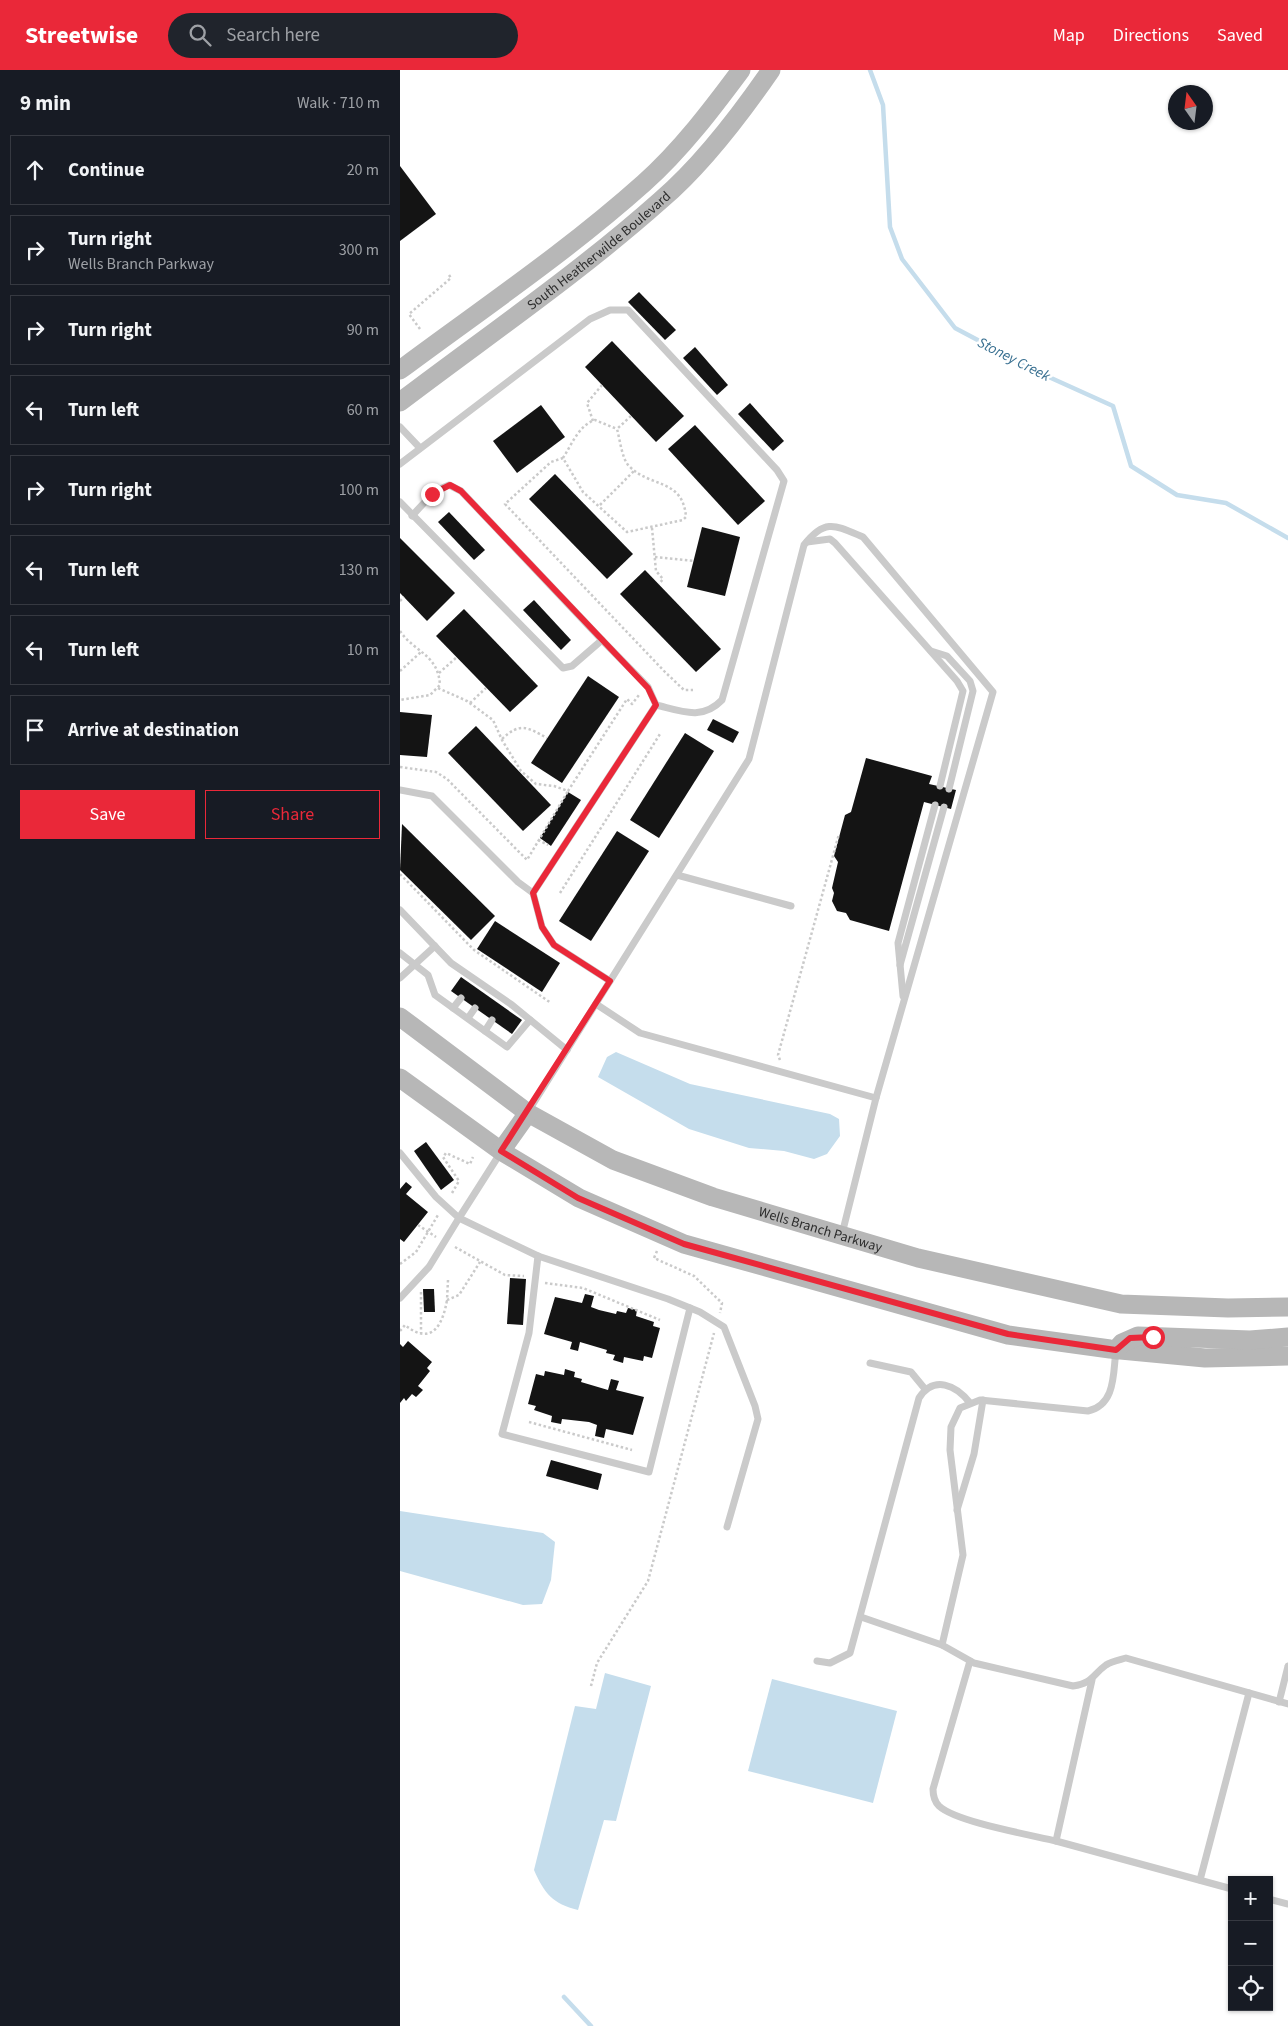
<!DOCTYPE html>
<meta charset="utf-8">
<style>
body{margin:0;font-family:"Source Sans 3",sans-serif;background:#20242c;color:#f1f3f6}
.controls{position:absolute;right:15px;bottom:15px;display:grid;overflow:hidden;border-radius:0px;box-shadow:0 1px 4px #0004}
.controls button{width:45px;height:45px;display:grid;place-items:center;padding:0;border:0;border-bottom:1px solid #363941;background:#171b24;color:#f1f3f6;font:25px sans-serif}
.compass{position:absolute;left:768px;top:15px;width:45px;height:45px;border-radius:50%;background:#171b24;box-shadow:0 1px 4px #0004;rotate:346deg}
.stop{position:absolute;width:15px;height:15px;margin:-11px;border:4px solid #ea2839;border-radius:50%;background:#fff}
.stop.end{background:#ea2839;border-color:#fff;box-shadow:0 1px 5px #0008}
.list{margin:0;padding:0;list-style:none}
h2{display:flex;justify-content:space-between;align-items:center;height:65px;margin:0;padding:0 20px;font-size:21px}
h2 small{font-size:16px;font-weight:400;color:#9ea1a6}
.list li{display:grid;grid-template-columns:32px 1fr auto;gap:15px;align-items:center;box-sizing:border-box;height:70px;margin:0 10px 10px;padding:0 10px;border:1px solid #363941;border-radius:0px}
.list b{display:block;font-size:19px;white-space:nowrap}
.list p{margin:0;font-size:16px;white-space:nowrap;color:#9ea1a6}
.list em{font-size:16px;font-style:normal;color:#9ea1a6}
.actions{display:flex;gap:10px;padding:15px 20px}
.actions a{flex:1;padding:11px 0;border:1px solid #ea2839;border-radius:0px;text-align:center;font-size:18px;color:#ea2839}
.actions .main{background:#ea2839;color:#fff}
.icon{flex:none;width:28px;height:28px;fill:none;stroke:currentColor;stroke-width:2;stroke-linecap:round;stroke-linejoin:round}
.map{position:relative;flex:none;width:888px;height:1956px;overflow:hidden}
header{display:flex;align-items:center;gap:30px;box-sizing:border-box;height:70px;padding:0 25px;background:#ea2839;color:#fff}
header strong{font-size:24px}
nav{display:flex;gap:28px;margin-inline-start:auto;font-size:18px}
.search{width:350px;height:45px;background:#20242c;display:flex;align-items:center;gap:12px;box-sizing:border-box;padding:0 18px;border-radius:28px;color:#9ea1a6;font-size:19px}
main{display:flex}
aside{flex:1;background:#171b24}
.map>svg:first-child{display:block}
.water{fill:#c5ddec}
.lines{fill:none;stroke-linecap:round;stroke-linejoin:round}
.stream{stroke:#c5ddec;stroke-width:4.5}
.building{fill:#141414}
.path{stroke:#cacaca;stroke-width:2.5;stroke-dasharray:2.5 2.5;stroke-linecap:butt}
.service{stroke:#cacaca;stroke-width:7}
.secondary{stroke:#b7b7b7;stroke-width:19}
.route{stroke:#ea2839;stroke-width:6}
.labels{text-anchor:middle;stroke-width:5;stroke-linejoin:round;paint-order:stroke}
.street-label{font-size:14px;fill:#2d2d2d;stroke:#fff}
.water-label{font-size:15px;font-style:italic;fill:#397091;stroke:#fff}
</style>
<header>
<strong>Streetwise</strong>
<div class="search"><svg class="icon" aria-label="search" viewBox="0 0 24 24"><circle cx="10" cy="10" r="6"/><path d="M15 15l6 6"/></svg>Search here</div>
<nav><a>Map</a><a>Directions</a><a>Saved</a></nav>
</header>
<main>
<aside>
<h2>9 min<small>Walk · 710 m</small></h2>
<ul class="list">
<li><svg class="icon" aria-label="ahead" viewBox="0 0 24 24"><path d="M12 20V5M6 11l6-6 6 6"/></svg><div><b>Continue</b></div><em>20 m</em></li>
<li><svg class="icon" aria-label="right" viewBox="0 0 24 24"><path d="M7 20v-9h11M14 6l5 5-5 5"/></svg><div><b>Turn right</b><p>Wells Branch Parkway</p></div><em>300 m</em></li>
<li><svg class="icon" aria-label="right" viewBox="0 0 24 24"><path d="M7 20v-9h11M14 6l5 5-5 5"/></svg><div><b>Turn right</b></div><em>90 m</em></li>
<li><svg class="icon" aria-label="left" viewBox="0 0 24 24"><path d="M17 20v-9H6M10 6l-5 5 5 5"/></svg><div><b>Turn left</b></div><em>60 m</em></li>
<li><svg class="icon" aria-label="right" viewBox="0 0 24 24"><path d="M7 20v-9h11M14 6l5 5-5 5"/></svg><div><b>Turn right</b></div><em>100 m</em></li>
<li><svg class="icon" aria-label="left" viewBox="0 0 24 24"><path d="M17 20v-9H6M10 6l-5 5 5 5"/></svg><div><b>Turn left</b></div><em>130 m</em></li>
<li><svg class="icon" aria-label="left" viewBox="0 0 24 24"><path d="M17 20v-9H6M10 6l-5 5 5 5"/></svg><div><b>Turn left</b></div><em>10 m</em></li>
<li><svg class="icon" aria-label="arrive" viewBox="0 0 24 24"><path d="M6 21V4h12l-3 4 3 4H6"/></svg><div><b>Arrive at destination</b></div></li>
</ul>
<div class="actions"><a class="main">Save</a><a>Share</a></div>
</aside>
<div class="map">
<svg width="888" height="1956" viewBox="0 0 888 1956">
<rect width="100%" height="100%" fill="#fff"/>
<g class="water">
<path d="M216 982 290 1014 430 1044 439 1049 440 1066 427 1084 414 1089 384 1081 349 1078 289 1059 198 1007 207 987Z"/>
<path d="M0 1441 143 1463 155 1472 151 1510 142 1534 123 1535 0 1501Z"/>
<path d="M205 1603 251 1616 216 1751 204 1750 178 1840C153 1834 144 1823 134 1800L175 1636 196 1639Z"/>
<path d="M372 1609 497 1641 473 1733 348 1701Z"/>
</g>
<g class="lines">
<g class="stream">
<path d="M470 0 483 35 490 157 502 189 555 258 640 303 713 336 731 396 777 425 826 433 888 468"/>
<path d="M164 1927 191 1956"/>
</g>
</g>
<g class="building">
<path d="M0 96 36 144 0 171Z"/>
<path d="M239 222 276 260 265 270 228 232Z"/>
<path d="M212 271 284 346 256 372 185 297Z"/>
<path d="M295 277 328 315 317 325 283 288Z"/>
<path d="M350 333 384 371 373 381 338 344Z"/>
<path d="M141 335 165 367 117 403 93 371Z"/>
<path d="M295 355 365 431 338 455 268 379Z"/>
<path d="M155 404 233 484 207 509 129 429Z"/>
<path d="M49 442 85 480 74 490 38 452Z"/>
<path d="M302 457 340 467 325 526 287 517Z"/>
<path d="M0 468 55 523 27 551 0 523Z"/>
<path d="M245 500 321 579 296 602 220 524Z"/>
<path d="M134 530 171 570 161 580 123 540Z"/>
<path d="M64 539 138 616 110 642 36 566Z"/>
<path d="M188 606 219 627 162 713 131 693Z"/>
<path d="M0 642 32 645 27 687 0 685Z"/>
<path d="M313 649 339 662 333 673 307 660Z"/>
<path d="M76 656 151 735 123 761 48 683Z"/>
<path d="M285 663 314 681 259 768 230 750Z"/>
<path d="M466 688 532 706 529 714 556 720 551 739 524 732 489 861 450 850 446 843 437 841 432 831 434 823 432 818 438 792 434 786 445 745 451 742Z"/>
<path d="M168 722 181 730 151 776 140 768Z"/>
<path d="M2 754 95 846 71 870 0 800Z"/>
<path d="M217 761 249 781 191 871 159 851Z"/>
<path d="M95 851 160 893 142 922 77 879Z"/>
<path d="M61 907 122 950 112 964 51 921Z"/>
<path d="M26 1072 54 1110 41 1120 14 1081Z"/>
<path d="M6 1112 12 1117 6 1124 28 1142 4 1172 0 1169V1119Z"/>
<path d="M110 1208 126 1209 123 1255 107 1254Z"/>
<path d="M23 1219H34L35 1242H24Z"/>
<path d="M185 1224 194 1226 191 1237 199 1240 216 1244 217 1241 226 1243 228 1238 237 1240 236 1246 254 1252 253 1256 260 1258 252 1288 244 1286 243 1291 224 1287 223 1293 213 1290 215 1285 206 1283 207 1280 180 1272 178 1281 170 1279 172 1272 144 1264 155 1227 182 1233Z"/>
<path d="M8 1271 32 1292 27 1298 30 1301 18 1316 23 1320 16 1327 12 1324 6 1331 4 1328 0 1333V1274L3 1277Z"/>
<path d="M165 1299 175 1302 174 1307 182 1309 181 1312 208 1320 211 1309 219 1311 216 1320 244 1327 233 1365 206 1359 204 1368 195 1366 197 1355 189 1352 162 1349 161 1354 151 1352 152 1346 134 1340 136 1336 128 1334 136 1304 144 1306 145 1301 164 1305Z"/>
<path d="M151 1390 202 1404 198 1420 146 1406Z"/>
</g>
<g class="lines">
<g class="path">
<path d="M20 259 9 244 51 208 49 205"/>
<path d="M231 346 217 359C220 370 222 389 229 396 250 418 283 408 286 447L283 450 227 462 183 422 163 388 151 392 105 434 265 602 284 620H293"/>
<path d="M193 351 187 333 202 315"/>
<path d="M163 388C172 374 179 355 195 350L217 359"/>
<path d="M200 435 234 401"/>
<path d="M252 458 256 501 263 509 259 514"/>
<path d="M255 487 294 491"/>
<path d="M0 531 4 527"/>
<path d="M0 561C15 583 38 584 40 615L30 625 0 630"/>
<path d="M0 601 21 582"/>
<path d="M39 603 57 587"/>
<path d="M38 618 67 631 93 650 102 670 121 701 136 714 154 716 168 721 227 629 232 634 239 625"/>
<path d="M70 633 86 618"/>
<path d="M102 669C120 652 127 657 147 668"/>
<path d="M0 697 36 702 47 709 127 790 168 721"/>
<path d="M138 770 148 775"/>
<path d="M0 804 74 880 151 933"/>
<path d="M160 823 260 664"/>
<path d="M380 990 378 985 439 764"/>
<path d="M52 1123 59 1111 43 1087 46 1083 70 1094 73 1087"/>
<path d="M18 1155 36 1167"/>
<path d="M55 1177 105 1205 124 1206"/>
<path d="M257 1181 254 1188 294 1206 322 1233 320 1243"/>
<path d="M0 1194 16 1182 38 1145"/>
<path d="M48 1210 47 1230 59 1225 80 1192"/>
<path d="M145 1213 183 1218 260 1250"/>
<path d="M21 1222V1263"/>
<path d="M0 1261 5 1255C32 1277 43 1254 47 1230"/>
<path d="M129 1352 232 1380"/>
<path d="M191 1616 197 1593 248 1511 314 1263"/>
</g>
<g class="service">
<path d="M0 357 20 378"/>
<path d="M0 394 190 249 210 240H228L377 400 384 411 322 630C302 651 281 641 256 635L133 823 142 857 154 875 210 911"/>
<path d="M0 432 163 598 172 596 202 570 248 617 256 635"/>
<path d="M12 446C24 433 33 421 49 415L61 421 202 570"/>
<path d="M407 472 430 469 435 473 557 611 563 621 540 716"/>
<path d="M531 581 547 586 570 611 573 621 549 719"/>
<path d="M0 720 32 726 118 812 133 823"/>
<path d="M277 805 391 836"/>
<path d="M0 840 51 893 112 935 167 980"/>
<path d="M0 883 28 905 35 925 107 977 130 950"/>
<path d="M500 895 544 737"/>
<path d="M0 908 35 876"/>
<path d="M503 926 498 873 535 735"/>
<path d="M196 934 240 963 476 1028"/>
<path d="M53 938 61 928"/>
<path d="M68 948 75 938"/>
<path d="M85 961 92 950"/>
<path d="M128 1042 349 689 404 475C425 448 435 455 463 467L593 622 476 1028 442 1164"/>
<path d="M101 1082 59 1148 138 1186 268 1229 300 1242 324 1257 355 1336 358 1349 327 1457"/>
<path d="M0 1083 36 1127 59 1148 29 1197 0 1228"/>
<path d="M138 1186 129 1263 102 1364 249 1402 290 1238"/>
<path d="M716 1280C713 1303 716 1335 688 1341L580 1330 560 1338 551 1357 550 1380 563 1485 542 1575 574 1593 673 1616C693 1613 692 1605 706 1595 712 1591 719 1590 726 1588L888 1634"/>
<path d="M470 1293 511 1302 525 1319"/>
<path d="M557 1440 574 1384 583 1330"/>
<path d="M461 1547 542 1575"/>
<path d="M417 1591 430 1593 450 1583 519 1328C534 1305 556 1315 570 1333"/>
<path d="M570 1591 533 1719C533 1726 534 1731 539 1736 556 1752 631 1765 656 1771L692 1610"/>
<path d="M879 1632 888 1596"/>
<path d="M656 1771 832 1819"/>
<path d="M800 1810 849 1623"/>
<path d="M869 1829 888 1834"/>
</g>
<g class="secondary">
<path d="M0 300C82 239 168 181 244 113 281 80 312 39 341 0"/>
<path id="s1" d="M0 332C87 266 179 203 261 130 302 95 340 45 371 0"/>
<path id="s2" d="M0 947 128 1043 213 1090 313 1127 518 1188 721 1234 828 1238 888 1237"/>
<path d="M0 1008 101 1081 179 1128 284 1174 608 1265 710 1279 805 1288 888 1286"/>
<path d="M101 1081 128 1043"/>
<path d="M716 1280 722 1273 738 1266 850 1270 888 1267"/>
</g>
</g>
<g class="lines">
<path class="route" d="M32 424 50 415 61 421 248 618 256 635 133 823 142 857 154 875 210 911 101 1081 178 1128 284 1174 608 1264 716 1280 730 1268 753 1267"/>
</g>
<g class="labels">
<g class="street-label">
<text dy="5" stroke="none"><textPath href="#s1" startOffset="250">South Heatherwilde Boulevard</textPath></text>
<text dy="5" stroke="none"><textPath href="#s2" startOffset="476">Wells Branch Parkway</textPath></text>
</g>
<g class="water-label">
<text transform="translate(614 289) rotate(27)" y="5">Stoney Creek</text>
</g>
</g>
</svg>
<div class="controls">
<button>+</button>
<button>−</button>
<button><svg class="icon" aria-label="locate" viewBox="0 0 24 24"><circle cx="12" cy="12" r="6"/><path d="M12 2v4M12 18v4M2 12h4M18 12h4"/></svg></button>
</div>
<svg class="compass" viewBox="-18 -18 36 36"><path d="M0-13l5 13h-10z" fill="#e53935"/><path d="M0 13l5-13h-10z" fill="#9ea1a6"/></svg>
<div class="stop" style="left:753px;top:1267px"></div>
<div class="stop end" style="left:32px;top:424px"></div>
</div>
</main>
